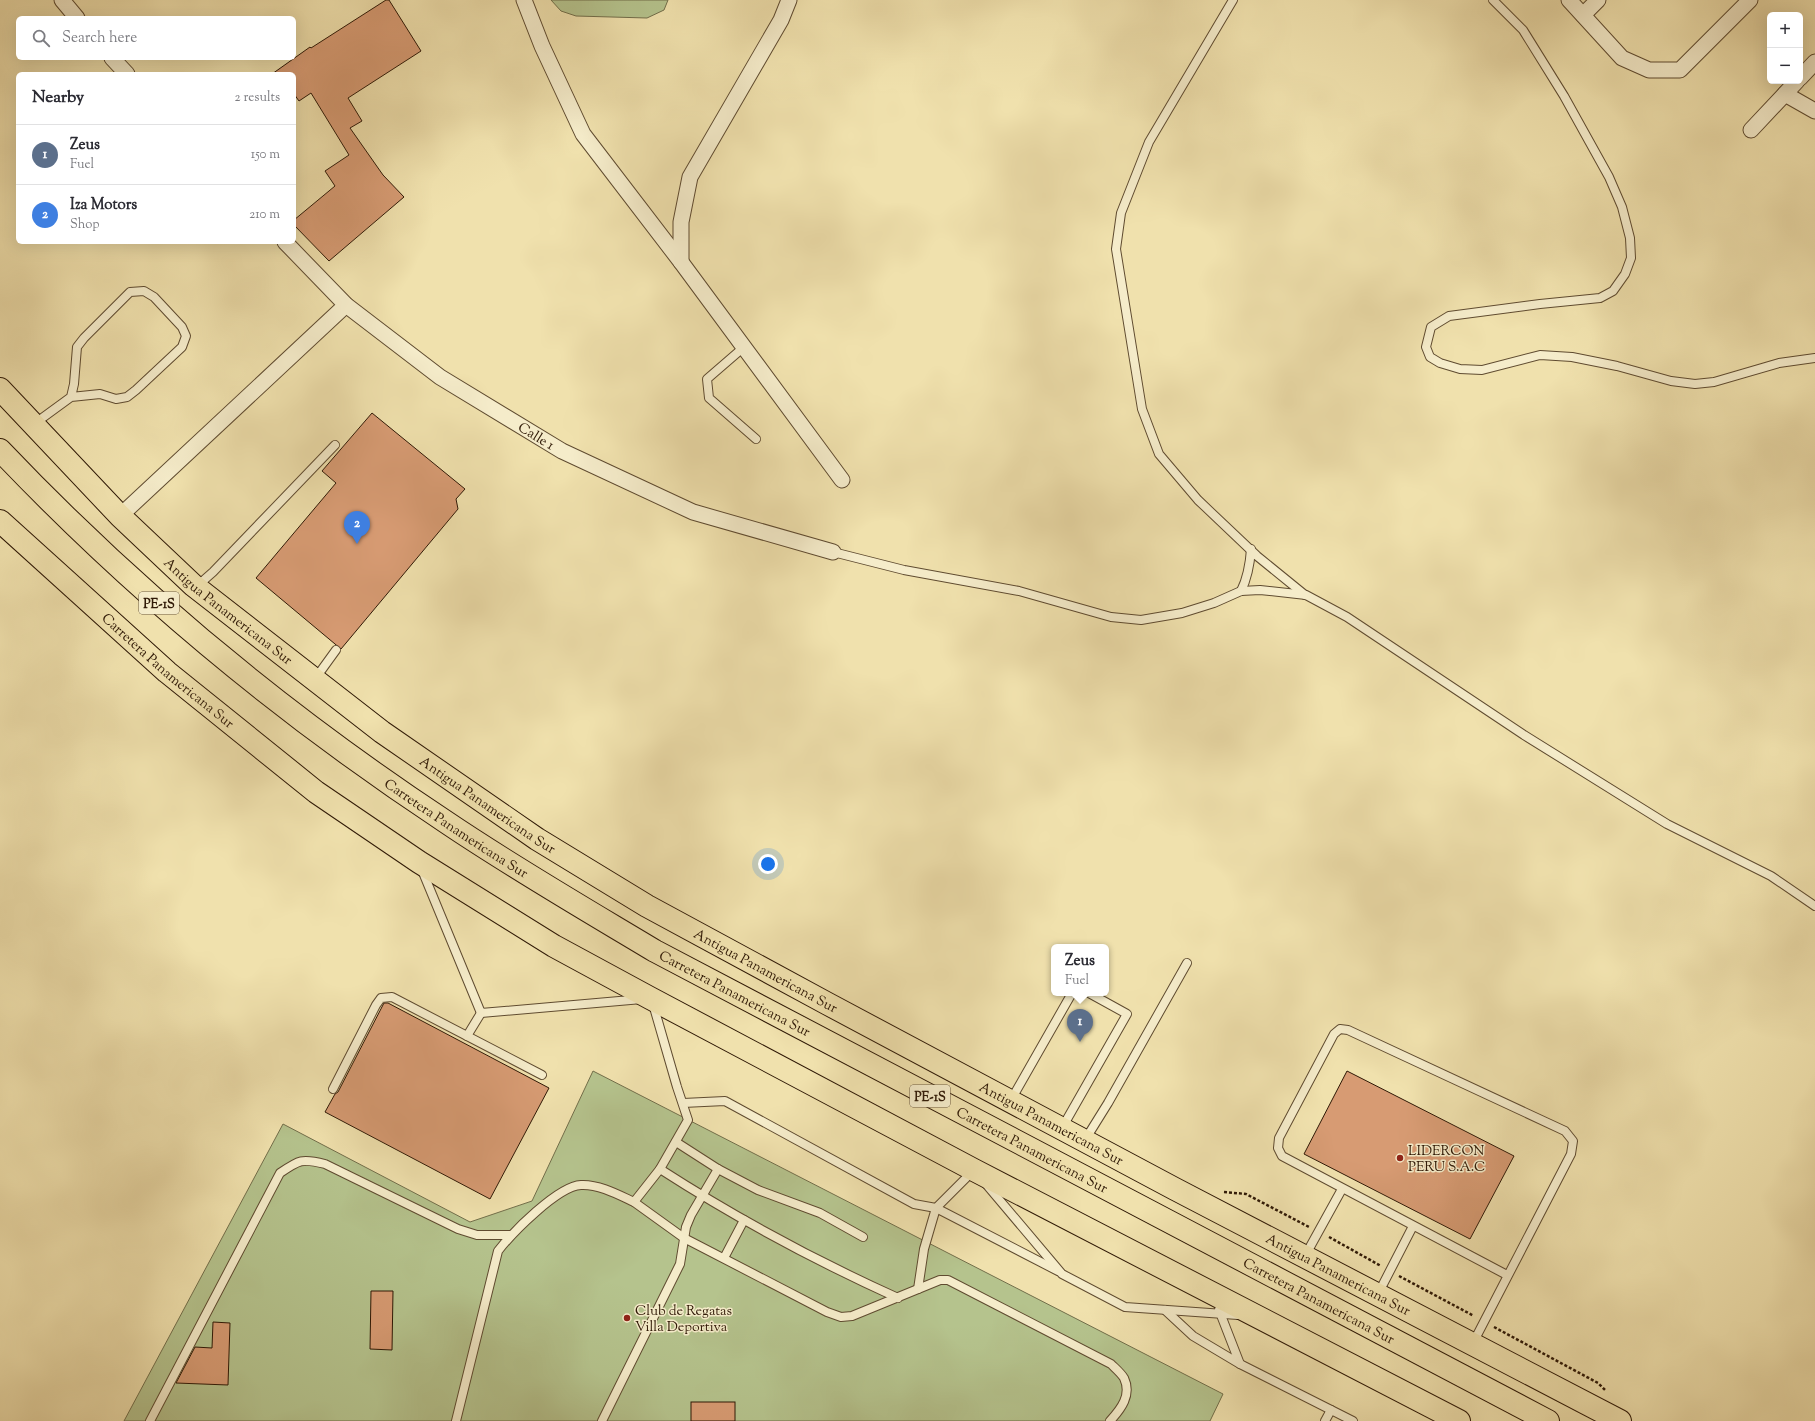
<!DOCTYPE html>
<meta charset="utf-8">
<style>
body{margin:0;font-family:"Sorts Mill Goudy",serif;background:#f2f2f3;color:#2b2b33}
.controls{position:absolute;right:12px;top:12px;display:grid;overflow:hidden;border-radius:6px;box-shadow:0 4px 16px #0002}
.controls button{width:36px;height:36px;display:grid;place-items:center;padding:0;border:0;border-bottom:1px solid #e1e1e2;background:#fff;color:#2b2b33;font:20px sans-serif}
.you{position:absolute;left:768px;top:864px;width:14px;height:14px;margin:-10px;border:3px solid #fff;border-radius:50%;background:#1a73e8;box-shadow:0 0 0 6px #1a73e833}
.badge{display:grid;place-items:center;width:26px;height:26px;border-radius:50%;background:#0f766e;color:#fff;font-size:13px;font-weight:700}
.pin{position:absolute;translate:-50% -33px;filter:drop-shadow(0 1px 2px #0008)}
.pin::after{content:'';position:absolute;top:21px;width:14px;height:12px;background:inherit;clip-path:polygon(0 0,100% 0,50% 100%)}
.popup{position:absolute;left:1051px;top:944px;width:58px;height:52px;box-sizing:border-box;display:grid;place-content:center;border-radius:6px;background:#fff;filter:drop-shadow(0 1px 3px #0005);font-size:13px;white-space:nowrap;color:#7c7c81}
.popup b{font-size:15px;color:#2b2b33}
.popup::after{content:'';position:absolute;left:50%;top:100%;margin-left:-8px;border:8px solid transparent;border-top-color:#fff}
.list{margin:0;padding:0;list-style:none}
h2{display:flex;justify-content:space-between;align-items:center;height:52px;margin:0;padding:0 16px;font-size:17px}
h2 small{font-size:13px;font-weight:400;color:#7c7c81}
.list li{display:grid;grid-template-columns:26px 1fr auto;gap:12px;align-items:center;box-sizing:border-box;height:60px;padding:0 16px;border-top:1px solid #e1e1e2}
.list b{display:block;font-size:15px;white-space:nowrap}
.list p{margin:0;font-size:13px;white-space:nowrap;color:#7c7c81}
.list em{font-size:13px;font-style:normal;color:#7c7c81}
.icon{flex:none;width:22px;height:22px;fill:none;stroke:currentColor;stroke-width:2;stroke-linecap:round;stroke-linejoin:round}
.map{position:relative;flex:none;width:1815px;height:1421px;overflow:hidden}
.search{position:absolute;background:#fff;box-shadow:0 4px 16px #0002;left:16px;top:16px;width:280px;height:44px;display:flex;align-items:center;gap:10px;box-sizing:border-box;padding:0 14px;border-radius:6px;color:#7c7c81;font-size:15px}
.panel{position:absolute;background:#fff;box-shadow:0 4px 16px #0002;left:16px;top:72px;width:280px;height:172px;border-radius:6px}
.map>svg:first-child{display:block}
.green{fill:#b5c38d;stroke:#726e4a}
.building{fill:#d79b73;stroke:#2f1906}
.lines{fill:none;stroke-linecap:round;stroke-linejoin:round}
.lane-casing{stroke:#5f4b30;stroke-width:10}
.street-casing{stroke:#5f4b30;stroke-width:17}
.primary-casing{stroke:#2f1906;stroke-width:24}
.highway-casing{stroke:#2f1906;stroke-width:24}
.path{stroke:#2f1906;stroke-width:2.5;stroke-dasharray:3 2;stroke-linecap:butt}
.lane{stroke:#f5ecca;stroke-width:8}
.street{stroke:#f5ecca;stroke-width:15}
.primary{stroke:#f0e1ad;stroke-width:22}
.highway{stroke:#f0e1ad;stroke-width:22}
.poi-dot{fill:#8f2418;stroke:#f5ecca;stroke-width:1.5}
.labels{text-anchor:middle;stroke-width:3;stroke-linejoin:round;paint-order:stroke}
.shield{fill:#f5ecca;stroke:#6a5841;stroke-width:1}
.shield-label{font-size:13px;font-weight:bold;fill:#2f1906}
.street-label{font-size:14px;fill:#2f1906;stroke:#f5ecca}
.poi-label{font-size:14px;fill:#2f1906;stroke:#f5ecca;text-anchor:start}
</style>
<div class="map">
<svg width="1815" height="1421" viewBox="0 0 1815 1421">
<rect width="100%" height="100%" fill="#f0e1ad"/>
<filter id="stains"><feTurbulence type="fractalNoise" baseFrequency=".005" numOctaves="4"/><feColorMatrix values="0 0 0 0 .2 0 0 0 0 .09 0 0 0 0 .02 0 0 0 .5 -.17"/></filter>
<radialGradient id="worn" r=".72"><stop offset=".6" stop-color="#630" stop-opacity="0"/><stop offset="1" stop-color="#630" stop-opacity=".3"/></radialGradient>
<g class="green">
<path d="M551 0H668L664 10 647 18 576 16 561 11Z"/>
<path d="M593 1071 1223 1394 1210 1421H124L283 1124 470 1222 532 1201Z"/>
</g>
<g class="building">
<path d="M386 0H389L421 51 348 98 362 121 350 128 383 175 404 197 329 261 294 225V220L335 186 325 171 349 155 311 93 299 101 294 94V74H272L310 47 311 48Z"/>
<path d="M372 413 465 489 456 499 458 509 341 649 256 578 336 483 322 471Z"/>
<path d="M384 1003H388L549 1088 490 1199 325 1112 335 1094 338 1092Z"/>
<path d="M1347 1071 1514 1156 1470 1239 1304 1154Z"/>
<path d="M371 1291H393L392 1350 370 1349Z"/>
<path d="M213 1322 230 1323 228 1385 176 1383 195 1347 212 1348Z"/>
<rect x="691" y="1402" width="44" height="19"/>
</g>
<g class="lines">
<g class="lane-casing">
<g id="lane">
<path d="M1233 0 1149 142 1121 213 1116 249 1142 409 1159 454 1198 500 1257 556 1305 595"/>
<path d="M1493 0 1523 30 1564 96 1609 177 1622 207 1630 238 1631 258 1625 274 1613 291 1600 298 1540 304 1449 316 1431 327 1426 347 1430 357 1440 363 1460 369 1482 370 1540 355 1572 357 1617 366 1671 381 1695 384 1714 382 1779 363 1815 358"/>
<path d="M744 347 707 379 709 398 756 439"/>
<path d="M34 424 71 397 100 394 116 399 127 397 136 390 182 347 186 336 182 327 154 297 144 291 130 292 84 338 77 347 74 384 71 397"/>
<path d="M833 552 904 570 1019 591 1111 617 1141 620 1182 613 1214 603 1241 591 1260 590 1306 595 1347 617 1524 735 1667 824 1771 876 1815 906"/>
<path d="M196 587 213 572 335 445"/>
<path d="M1241 591C1248 577 1250 564 1251 549"/>
<path d="M315 679 336 650"/>
<path d="M422 870 481 1013 642 999"/>
<path d="M467 1036 481 1013"/>
<path d="M333 1089 376 1005 381 998 392 997 542 1075"/>
<path d="M1011 1100 1072 993"/>
<path d="M683 1103 725 1101 914 1204 936 1208 973 1171"/>
<path d="M1062 1128 1127 1014 1089 993"/>
<path d="M1085 1140 1108 1103 1187 963"/>
<path d="M676 1142 718 1169 758 1190 820 1213 863 1237"/>
<path d="M660 1169C736 1218 816 1261 898 1298"/>
<path d="M986 1184 1062 1274 1125 1307 1238 1315"/>
<path d="M634 1202 684 1238 827 1312 841 1317 852 1316 940 1280H948L1111 1364C1115 1368 1121 1373 1124 1378 1132 1395 1121 1409 1110 1421"/>
<path d="M1305 1256 1342 1189"/>
<path d="M724 1258 744 1220"/>
<path d="M918 1289 924 1249 936 1208 1058 1271"/>
<path d="M1378 1294 1413 1226"/>
<path d="M1165 1310 1193 1336 1240 1364"/>
<path d="M1219 1310 1240 1364 1353 1421"/>
<path d="M1473 1343 1571 1154 1573 1141 1565 1131 1348 1030 1340 1029 1334 1034 1279 1138 1278 1148 1282 1156 1507 1275"/>
<path d="M150 1421 280 1173C299 1160 302 1158 325 1164L458 1229 477 1235H511"/>
<path d="M456 1421 498 1251C512 1233 558 1186 581 1185 599 1184 619 1195 634 1202L660 1169 688 1120 677 1087 653 1004"/>
<path d="M602 1421 680 1264 686 1227 691 1215 718 1169"/>
<path d="M1325 1421 1331 1410"/>
</g>
</g>
<g class="street-casing">
<g id="street">
<path d="M62 0 77 18"/>
<path d="M524 0 542 46 583 134 681 262 842 480"/>
<path d="M1569 0 1622 58 1649 70H1680L1750 0"/>
<path d="M1583 15 1598 0"/>
<path d="M112 58 127 74"/>
<path d="M1800 78 1815 62"/>
<path d="M1785 94 1815 111"/>
<path d="M1751 130 1797 81"/>
<path id="s1" d="M285 242 346 305 440 377 562 451 693 512 833 552"/>
<path d="M681 262V222L690 177 781 20 789 0"/>
<path d="M120 516 346 305"/>
</g>
</g>
<g class="primary-casing">
<g id="primary">
<path id="s2" d="M0 389 120 516 193 585 382 732 537 839 647 906 828 1004 1175 1189 1620 1421"/>
</g>
</g>
<g class="highway-casing">
<g id="highway">
<path id="s3" d="M0 450C134 591 284 715 446 822 514 868 585 909 655 951L1548 1421"/>
<path id="s4" d="M0 521 167 672 316 792 419 862 554 946 650 998 974 1170 1459 1421"/>
</g>
</g>
<g class="path">
<path d="M1224 1192 1246 1194 1309 1227"/>
<path d="M1329 1237 1381 1266"/>
<path d="M1399 1276 1474 1316"/>
<path d="M1494 1327 1598 1383 1606 1391"/>
</g>
<use href="#lane" class="lane"/>
<use href="#street" class="street"/>
<use href="#primary" class="primary"/>
<use href="#highway" class="highway"/>
</g>
<g class="poi-dot">
<circle cx="1400" cy="1158" r="4"/>
<circle cx="627" cy="1318" r="4"/>
</g>
<g class="labels">
<g class="shield">
<rect x="139" y="592" width="40" height="22" rx="3"/>
<rect x="910" y="1085" width="40" height="22" rx="3"/>
</g>
<g class="shield-label">
<text x="159" y="608">PE-1S</text>
<text x="930" y="1101">PE-1S</text>
</g>
<g class="street-label">
<text dy="5" stroke="none"><textPath href="#s1" startOffset="319">Calle 1</textPath></text>
<text dy="5" stroke="none"><textPath href="#s2" startOffset="319">Antigua Panamericana Sur</textPath></text>
<text dy="5" stroke="none"><textPath href="#s4" startOffset="225">Carretera Panamericana Sur</textPath></text>
<text dy="5" stroke="none"><textPath href="#s2" startOffset="643">Antigua Panamericana Sur</textPath></text>
<text dy="5" stroke="none"><textPath href="#s3" startOffset="594">Carretera Panamericana Sur</textPath></text>
<text dy="5" stroke="none"><textPath href="#s2" startOffset="967">Antigua Panamericana Sur</textPath></text>
<text dy="5" stroke="none"><textPath href="#s3" startOffset="918">Carretera Panamericana Sur</textPath></text>
<text dy="5" stroke="none"><textPath href="#s2" startOffset="1291">Antigua Panamericana Sur</textPath></text>
<text dy="5" stroke="none"><textPath href="#s3" startOffset="1254">Carretera Panamericana Sur</textPath></text>
<text dy="5" stroke="none"><textPath href="#s2" startOffset="1615">Antigua Panamericana Sur</textPath></text>
<text dy="5" stroke="none"><textPath href="#s3" startOffset="1578">Carretera Panamericana Sur</textPath></text>
</g>
<g class="poi-label">
<text x="1408" y="1155">LIDERCON<tspan x="1408" dy="16">PERU S.A.C</tspan></text>
<text x="635" y="1315">Club de Regatas<tspan x="635" dy="16">Villa Deportiva</tspan></text>
</g>
</g>
<rect width="100%" height="100%" filter="url(#stains)"/>
<rect width="100%" height="100%" fill="url(#worn)"/>
</svg>
<div class="controls">
<button>+</button>
<button>−</button>
</div>
<div class="you"></div>
<div class="pin badge" style="left:1080px;top:1042px;background:#5c6f8a">1</div>
<div class="popup"><b>Zeus</b>Fuel</div>
<div class="pin badge" style="left:357px;top:544px;background:#3f7fe0">2</div>
<div class="search"><svg class="icon" aria-label="search" viewBox="0 0 24 24"><circle cx="10" cy="10" r="6"/><path d="M15 15l6 6"/></svg>Search here</div>
<section class="panel">
<h2>Nearby<small>2 results</small></h2>
<ul class="list">
<li><span class="badge" style="background:#5c6f8a">1</span><div><b>Zeus</b><p>Fuel</p></div><em>150 m</em></li>
<li><span class="badge" style="background:#3f7fe0">2</span><div><b>Iza Motors</b><p>Shop</p></div><em>210 m</em></li>
</ul>
</section>
</div>
